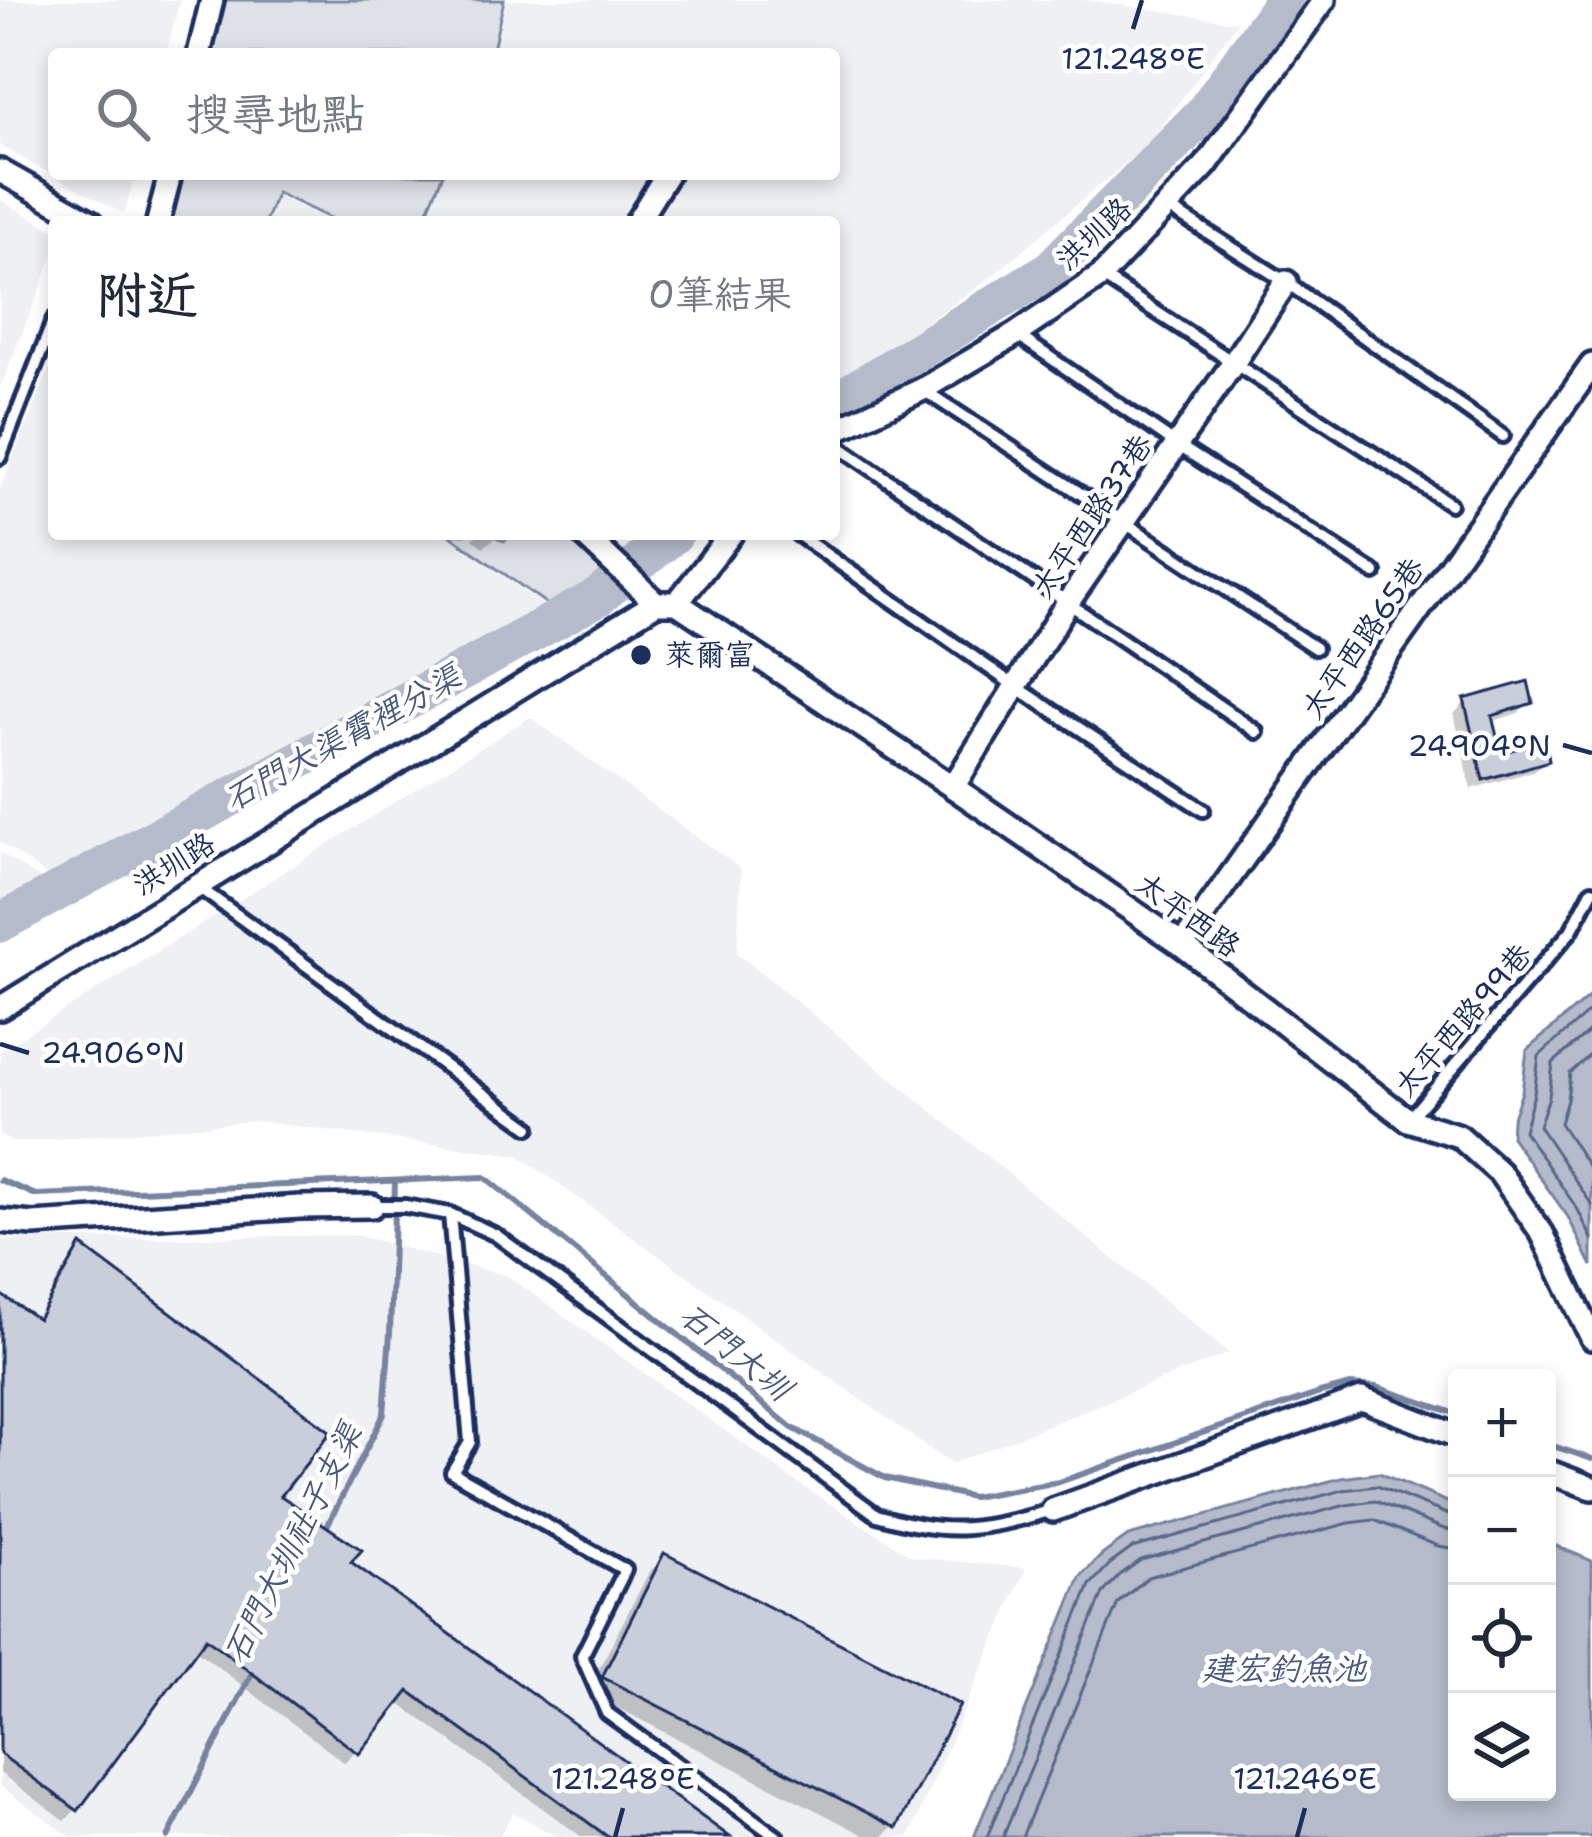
<!DOCTYPE html>
<html lang="zh-TW">
<meta charset="utf-8">
<style>
body{margin:0;font-family:"Shantell Sans","LXGW WenKai TC",sans-serif;background:#f6f6f7;color:#1f2937}
.controls{position:absolute;right:36px;bottom:36px;display:grid;overflow:hidden;border-radius:12px;box-shadow:0 6px 18px #0003}
.controls button{width:108px;height:108px;display:grid;place-items:center;padding:0;border:0;border-bottom:3px solid #e0e1e3;background:#fff;color:#1f2937;font:60px sans-serif}
.list{margin:0;padding:0;list-style:none}
h2{display:flex;justify-content:space-between;align-items:center;height:156px;margin:0;padding:0 48px;font-size:51px}
h2 small{font-size:39px;font-weight:400;color:#747a83}
.icon{flex:none;width:66px;height:66px;fill:none;stroke:currentColor;stroke-width:2;stroke-linecap:round;stroke-linejoin:round}
.map{position:relative;flex:none;width:1592px;height:1837px;overflow:hidden}
.search{position:absolute;background:#fff;box-shadow:0 6px 18px #0003;left:48px;top:48px;width:792px;height:132px;display:flex;align-items:center;gap:30px;box-sizing:border-box;padding:0 42px;border-radius:12px;color:#747a83;font-size:45px}
.panel{position:absolute;background:#fff;box-shadow:0 6px 18px #0003;left:48px;top:216px;width:792px;height:324px;border-radius:12px}
.map>svg:first-child{display:block}
.built{fill:#eff0f4}
.green{fill:#dee1e7;stroke:#7c88a2;stroke-width:3}
.water{fill:#b5bbca;stroke:#77839f;stroke-width:3}
.shadow{fill:#0003}
.lines{fill:none;stroke-linecap:round;stroke-linejoin:round}
.shore{stroke:#596789;stroke-width:3}
.stream{stroke:#77839f;stroke-width:6}
.river{stroke:#b5bbca;stroke-width:39}
.building{fill:#caceda;stroke:#1b2f5e;stroke-width:3}
.service-casing{stroke:#1b2f5e;stroke-width:20}
.minor-casing{stroke:#1b2f5e;stroke-width:30}
.service{stroke:#fff;stroke-width:10}
.minor{stroke:#fff;stroke-width:21}
.ticks{fill:none;stroke:#1b2f5e;stroke-width:4.5}
.poi-dot{fill:#1b2f5e;stroke:#fff;stroke-width:4.5}
.labels{text-anchor:middle;stroke-width:9;stroke-linejoin:round;paint-order:stroke}
.street-label{font-size:30px;fill:#1b2f5e;stroke:#fff}
.poi-label{font-size:30px;fill:#1b2f5e;stroke:#fff;text-anchor:start}
.water-label{font-size:33px;font-style:italic;fill:#49597e;stroke:#fff}
.ticks-label{font-size:30px;text-anchor:middle;fill:#1b2f5e;stroke:#fff;stroke-width:9;stroke-linejoin:round;paint-order:stroke}
</style>
<div class="map">
<svg width="1592" height="1837" viewBox="0 0 1592 1837">
<rect width="100%" height="100%" fill="#fff"/>
<filter id="ink" filterUnits="userSpaceOnUse"><feTurbulence type="fractalNoise" baseFrequency=".00833" numOctaves="2"/><feDisplacementMap in="SourceGraphic" scale="24" xChannelSelector="R" yChannelSelector="G"/><feConvolveMatrix kernelMatrix="1 2 1 2 8 2 1 2 1" color-interpolation-filters="sRGB"/></filter>
<g filter="url(#ink)">
<g class="built">
<path d="M0 0H180L166 54H54V174H135L124 214 0 146Z"/>
<path d="M506 0H1086L1238 22 1149 143 989 279 834 386V222H426L445 174H834V54H495Z"/>
<path d="M278 196 333 222H267Z"/>
<path d="M0 200 54 230V254L0 388Z"/>
<path d="M54 357V534H444L556 614 53 880 0 842V489Z"/>
<path d="M530 717 741 869 737 953 1229 1353 951 1464 518 1155 256 1121 14 1143 0 1134V1051Z"/>
<path d="M0 853 49 884 0 912Z"/>
<path d="M356 1235 508 1276 805 1488 913 1557 1026 1568 909 1837H557L513 1812 499 1837H71L0 1786V1240Z"/>
</g>
<g class="green">
<path d="M217 0H504L492 54H204Z"/>
<path d="M174 174H443L423 222H338L277 193 265 222H162Z"/>
<path d="M448 534H491L504 541 515 534H564L619 573 595 592 558 612Z"/>
</g>
<g class="water">
<path d="M1592 994V1266L1568 1217 1511 1137 1512 1120 1522 1092 1527 1050Z"/>
<path d="M1379 1473 1457 1506V1792H1547V1542L1592 1561V1837H974L1080 1577 1102 1555 1128 1536 1341 1478Z"/>
</g>
<g class="shadow">
<path d="M478 534H501L483 547 473 539Z"/>
<path d="M1465 702H1529L1518 713 1491 722 1498 757 1546 760 1534 771 1471 789 1454 714Z"/>
<path d="M81 1249 277 1497 347 1563 724 1837H582L396 1701 345 1763 194 1649 76 1809 65 1821 0 1773V1297L35 1320 70 1260Z"/>
<path d="M665 1557 894 1826 883 1837H868L587 1692 649 1572Z"/>
</g>
<g class="lines">
<g class="shore">
<path d="M1592 1009 1539 1056 1534 1094 1524 1131 1578 1210 1592 1239"/>
<path d="M1592 1029 1553 1063 1549 1097 1539 1126 1592 1205"/>
<path d="M1592 1053 1570 1073 1567 1100 1560 1123 1592 1172"/>
<path d="M987 1837 1090 1585 1110 1564 1132 1548 1343 1490 1377 1486 1449 1515 1457 1516"/>
<path d="M1003 1837 1103 1593 1120 1575 1141 1560 1346 1505 1375 1501 1444 1529 1457 1531"/>
<path d="M1022 1837 1118 1603 1148 1577 1349 1523 1374 1520 1438 1546 1457 1549"/>
</g>
<g class="stream">
<path d="M0 1180 36 1195 485 1177 791 1427 885 1478 972 1497 1059 1482 1320 1393 1351 1385 1377 1387 1457 1414"/>
<path d="M1547 1444 1592 1459"/>
<path d="M323 1534 384 1414 390 1333 395 1181"/>
<path d="M168 1837 254 1669"/>
</g>
<g class="river">
<path d="M834 403 1050 270 1204 113 1284 0"/>
<path d="M0 923 598 597 674 534"/>
</g>
</g>
<g class="building">
<path d="M1528 681 1533 703 1492 716 1501 753 1546 740 1549 761 1483 780 1464 699Z"/>
<path d="M81 1245 331 1432 281 1496 362 1550 351 1562 730 1837H608L409 1691 359 1754 206 1638 78 1811 0 1754V1294L38 1319Z"/>
<path d="M664 1553 960 1705 897 1828 602 1677Z"/>
</g>
<g class="lines">
<g class="service-casing">
<g id="service">
<path d="M1166 206 1286 282 1503 436"/>
<path d="M1101 276 1450 504"/>
<path d="M1016 334 1176 444 1375 573"/>
<path d="M925 391 1315 648"/>
<path d="M834 443 1257 732"/>
<path d="M0 457 54 319"/>
<path d="M797 534 1015 686 1203 810"/>
<path d="M197 886 529 1127"/>
<path d="M1408 1120 1571 931 1592 891"/>
<path d="M372 1206H405L450 1214 496 1235 877 1515C949 1537 983 1530 1053 1510"/>
<path d="M450 1214 470 1442 452 1472 625 1570 582 1656 607 1713 777 1837"/>
</g>
</g>
<g class="minor-casing">
<g id="minor">
<path d="M199 54 212 0"/>
<path d="M0 171 91 222"/>
<path d="M158 222 170 174"/>
<path d="M637 222 667 174"/>
<path d="M834 431 923 389 1016 334 1101 276 1206 165 1324 0"/>
<path d="M583 534 656 603"/>
<path d="M677 603 953 787 1182 945 1408 1120 1459 1136 1500 1173 1542 1233 1592 1338"/>
<path d="M953 787 1068 602 1234 362 1286 282"/>
<path d="M1182 945 1592 365"/>
<path d="M0 1008 656 603H677L731 534"/>
<path d="M0 1221 33 1224 300 1207 372 1206"/>
<path d="M1547 1471 1592 1488"/>
<path d="M1053 1510 1362 1399 1457 1436"/>
</g>
</g>
<use href="#service" class="service"/>
<use href="#minor" class="minor"/>
</g>
</g>
<path class="ticks" d="M1133 29 1142 0M1563 745 1592 753M0 1044 29 1053M615 1837 623 1808M1297 1837 1305 1808"/>
<circle class="poi-dot" cx="641" cy="655" r="12"/>
<g class="labels">
<g class="street-label">
<text transform="translate(1094 234) rotate(-43)" y="10">洪圳路</text>
<text transform="translate(1092 516) rotate(-56)" y="10">太平西路37巷</text>
<text transform="translate(1363 638) rotate(-55)" y="10">太平西路65巷</text>
<text transform="translate(174 864) rotate(-32)" y="10">洪圳路</text>
<text transform="translate(1188 915) rotate(36)" y="10">太平西路</text>
<text transform="translate(1463 1020) rotate(-49)" y="10">太平西路99巷</text>
</g>
<g class="poi-label">
<text x="665" y="665">萊爾富</text>
</g>
<g class="water-label">
<text transform="translate(342 737) rotate(-29)" y="12">石門大渠霄裡分渠</text>
<text transform="translate(736 1351) rotate(39)" y="12">石門大圳</text>
<text transform="translate(292 1543) rotate(-63)" y="12">石門大圳社子支渠</text>
<text x="1284" y="1680">建宏釣魚池</text>
</g>
</g>
<g class="ticks-label">
<text x="1133" y="69">121.248°E</text>
<text x="1479" y="756">24.904°N</text>
<text x="113" y="1063">24.906°N</text>
<text x="623" y="1789">121.248°E</text>
<text x="1305" y="1789">121.246°E</text>
</g>
</svg>
<div class="controls">
<button>+</button>
<button>−</button>
<button><svg class="icon" aria-label="locate" viewBox="0 0 24 24"><circle cx="12" cy="12" r="6"/><path d="M12 2v4M12 18v4M2 12h4M18 12h4"/></svg></button>
<button><svg class="icon" aria-label="layers" viewBox="0 0 24 24"><path d="M12 4l9 5-9 5-9-5zM3 14l9 5 9-5"/></svg></button>
</div>
<div class="search"><svg class="icon" aria-label="search" viewBox="0 0 24 24"><circle cx="10" cy="10" r="6"/><path d="M15 15l6 6"/></svg>搜尋地點</div>
<section class="panel">
<h2>附近<small>0筆結果</small></h2>
<ul class="list">
</ul>
</section>
</div>
